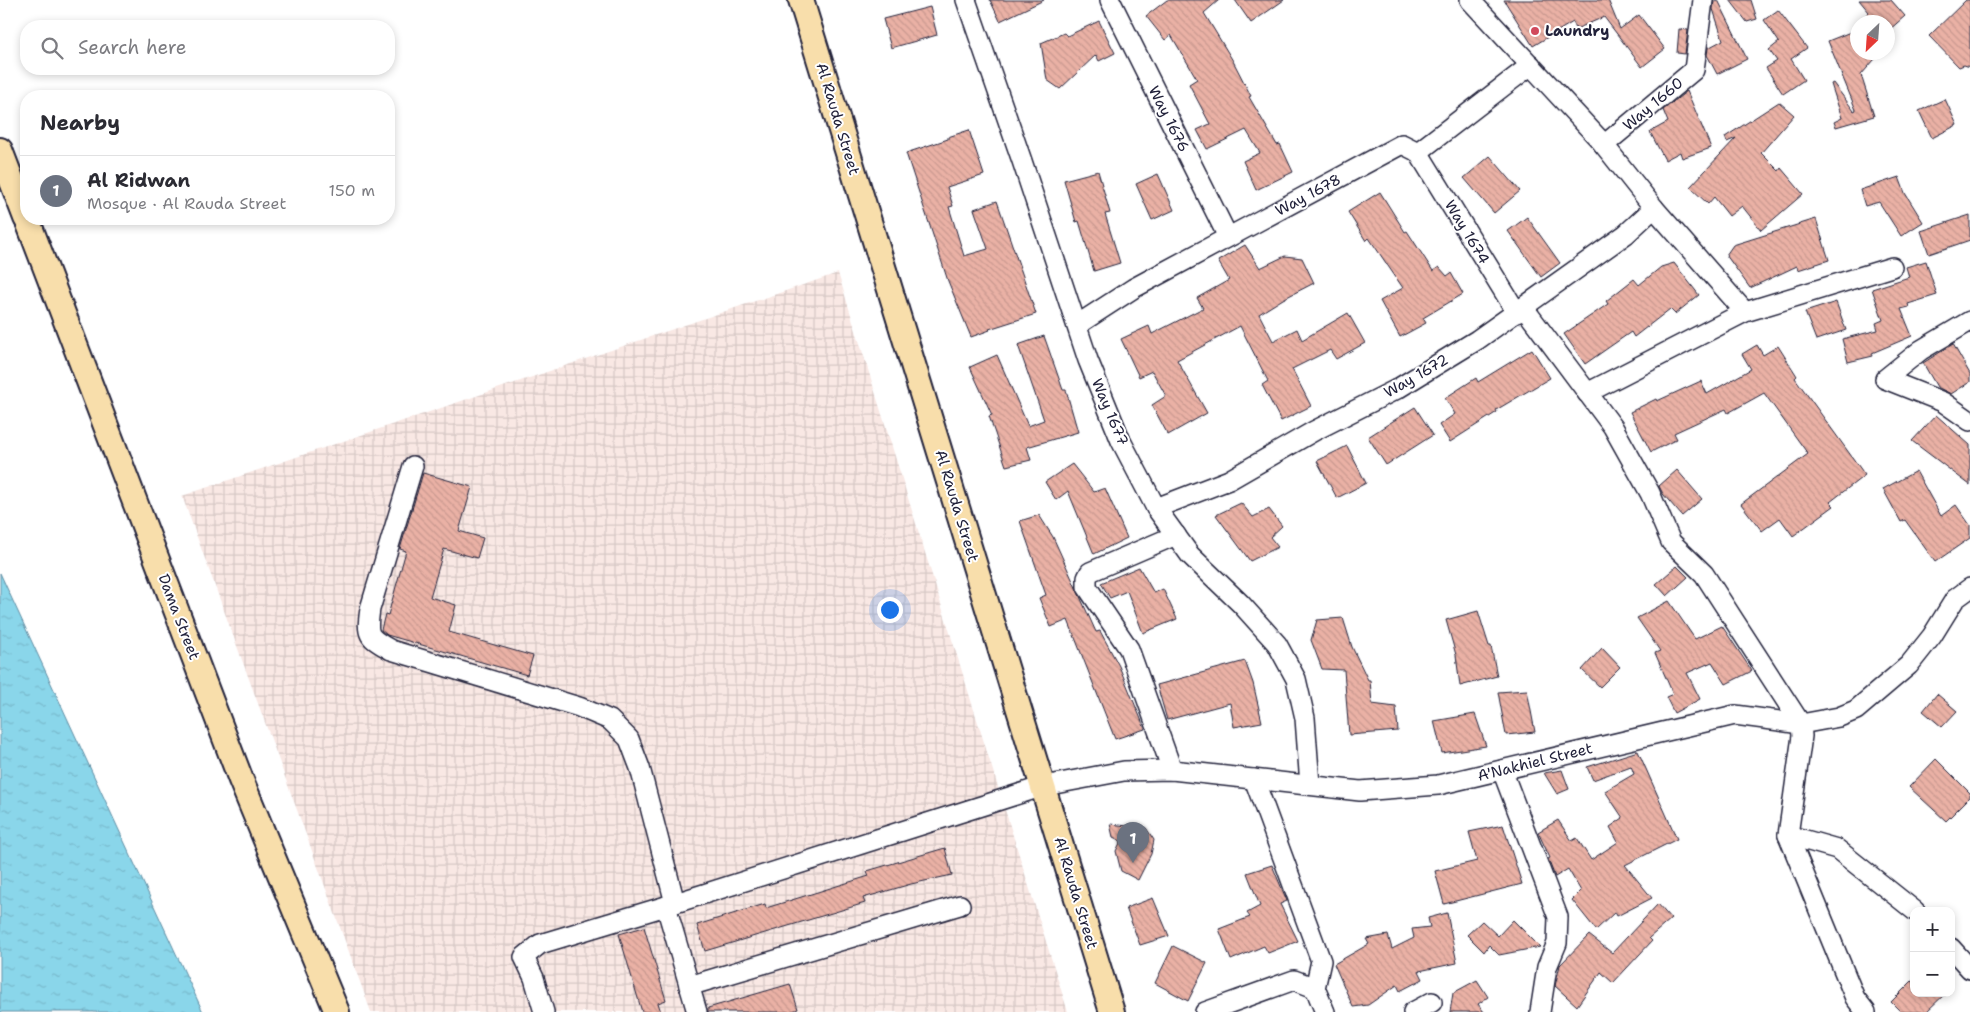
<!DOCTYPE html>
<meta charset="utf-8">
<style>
body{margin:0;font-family:"Shantell Sans",sans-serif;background:#f2f2f3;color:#2b2b33}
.controls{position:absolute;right:15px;bottom:15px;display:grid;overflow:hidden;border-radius:10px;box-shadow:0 2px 8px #0003}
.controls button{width:45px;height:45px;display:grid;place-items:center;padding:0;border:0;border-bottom:1px solid #e1e1e2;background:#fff;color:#2b2b33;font:25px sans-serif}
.compass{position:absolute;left:1850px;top:15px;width:45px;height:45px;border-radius:50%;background:#fff;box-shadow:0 2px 8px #0003;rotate:205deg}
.you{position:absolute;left:889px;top:609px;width:18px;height:18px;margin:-12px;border:4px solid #fff;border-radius:50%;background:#1a73e8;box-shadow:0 0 0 8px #1a73e833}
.badge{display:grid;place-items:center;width:32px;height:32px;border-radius:50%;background:#d1495b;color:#fff;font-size:16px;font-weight:700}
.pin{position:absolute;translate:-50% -41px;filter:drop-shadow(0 1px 2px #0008)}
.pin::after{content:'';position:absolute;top:26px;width:18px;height:15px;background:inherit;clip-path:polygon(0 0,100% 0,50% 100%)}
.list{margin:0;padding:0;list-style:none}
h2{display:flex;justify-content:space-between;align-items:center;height:65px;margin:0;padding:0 20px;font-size:21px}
h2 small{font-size:16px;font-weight:400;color:#7c7c81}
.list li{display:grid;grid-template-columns:32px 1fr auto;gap:15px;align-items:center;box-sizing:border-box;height:70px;padding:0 20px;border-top:1px solid #e1e1e2}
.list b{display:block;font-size:19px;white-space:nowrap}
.list p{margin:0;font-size:16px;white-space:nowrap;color:#7c7c81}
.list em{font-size:16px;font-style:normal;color:#7c7c81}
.icon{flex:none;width:28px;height:28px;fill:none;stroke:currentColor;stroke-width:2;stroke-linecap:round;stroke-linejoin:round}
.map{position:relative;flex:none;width:1970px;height:1012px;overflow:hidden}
.search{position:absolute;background:#fff;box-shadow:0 2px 8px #0003;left:20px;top:20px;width:375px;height:55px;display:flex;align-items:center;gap:12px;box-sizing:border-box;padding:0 18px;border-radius:20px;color:#7c7c81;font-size:19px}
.panel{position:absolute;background:#fff;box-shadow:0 2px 8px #0003;left:20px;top:90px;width:375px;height:135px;border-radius:20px}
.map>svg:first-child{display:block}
.industrial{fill:url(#industrial-grid)}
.water{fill:url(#water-ripples);stroke:#608ea4}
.building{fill:url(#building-back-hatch);stroke:#22223b}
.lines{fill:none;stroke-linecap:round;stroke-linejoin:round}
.minor-casing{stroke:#22223b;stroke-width:22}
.major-casing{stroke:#22223b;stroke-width:28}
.minor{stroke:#fff;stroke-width:19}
.major{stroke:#f8deab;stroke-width:24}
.poi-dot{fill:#d1495b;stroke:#fff;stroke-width:2}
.labels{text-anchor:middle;stroke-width:4;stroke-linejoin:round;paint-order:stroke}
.poi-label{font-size:15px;font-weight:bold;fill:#22223b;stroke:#fff;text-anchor:start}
.street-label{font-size:15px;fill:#22223b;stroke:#fff}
</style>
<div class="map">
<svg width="1970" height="1012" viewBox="0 0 1970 1012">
<defs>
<pattern id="industrial-grid" width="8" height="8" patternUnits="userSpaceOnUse" patternTransform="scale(1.25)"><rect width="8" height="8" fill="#f9e8e4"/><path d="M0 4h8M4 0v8" fill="none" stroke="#d5c7c4"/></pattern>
<pattern id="water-ripples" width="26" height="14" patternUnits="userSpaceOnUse" patternTransform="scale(1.25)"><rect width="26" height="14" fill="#8ad6ea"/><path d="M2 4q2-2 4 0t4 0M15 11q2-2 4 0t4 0" fill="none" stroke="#77b7ca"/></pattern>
<pattern id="building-back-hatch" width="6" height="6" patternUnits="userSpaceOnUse" patternTransform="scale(1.25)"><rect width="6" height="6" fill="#eab1a5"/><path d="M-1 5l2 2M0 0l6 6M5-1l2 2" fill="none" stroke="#c8988f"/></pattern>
</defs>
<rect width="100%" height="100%" fill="#fff"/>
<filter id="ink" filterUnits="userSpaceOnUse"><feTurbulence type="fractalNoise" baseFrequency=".02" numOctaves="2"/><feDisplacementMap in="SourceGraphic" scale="10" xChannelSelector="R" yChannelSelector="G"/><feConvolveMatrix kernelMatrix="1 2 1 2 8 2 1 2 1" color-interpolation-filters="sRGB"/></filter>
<g filter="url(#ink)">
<path class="industrial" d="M838 273 1068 1012H371L182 496Z"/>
<path class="water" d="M0 573 203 1012H0Z"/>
<g class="building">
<path d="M990 0H1044L1000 21Z"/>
<path d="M1167 0H1219L1204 13 1233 61 1251 96 1249 97 1277 145 1280 144 1293 172 1256 190 1243 161 1260 153 1246 130 1207 149 1197 130 1210 124 1189 84 1197 79 1171 35 1165 40 1146 16Z"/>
<path d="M1235 0H1284L1251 23Z"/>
<path d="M1504 0H1608L1620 29 1639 15 1665 49 1642 67 1604 17 1576 29 1573 22 1533 46Z"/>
<path d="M1718 0 1747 59 1717 74 1707 55 1708 48 1723 40 1713 9 1714 1Z"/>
<path d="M1730 0H1751L1757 19 1747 22Z"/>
<path d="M1859 0H1891L1905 16 1888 31V22H1859L1869 12Z"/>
<path d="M1966 0H1970V67L1964 65 1959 67 1929 36Z"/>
<path d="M930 7 937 35 891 48 883 19Z"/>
<path d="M1778 10 1807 48 1791 59 1804 80 1783 94 1766 68 1777 61 1769 50 1779 42 1764 20Z"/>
<path d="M1099 21 1115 53 1099 61 1096 55 1060 89 1047 80 1041 43 1064 33 1067 36Z"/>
<path d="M1679 29 1688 30 1685 54 1677 53Z"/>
<path d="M1858 29V52H1881L1861 75 1874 116 1836 127 1834 122 1842 118 1831 84 1833 83 1854 111 1856 110 1828 41Z"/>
<path d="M1687 91 1711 148 1682 158 1680 152 1665 160 1650 132 1668 122 1663 110Z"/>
<path d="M1945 99 1957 125 1932 138 1919 111Z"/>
<path d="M1779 102 1794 115 1761 153 1779 171 1781 168 1803 194 1761 230 1742 206 1729 216 1714 197 1708 204 1690 187 1736 138 1727 142 1725 137Z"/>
<path d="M969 130 984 175 947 187 953 206 949 207 964 256 988 249 974 209 997 201 1036 314 989 329 990 330 971 337 948 281 906 153 948 139V137Z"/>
<path d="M1490 156 1520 191 1494 213 1464 178Z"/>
<path d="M1098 171 1110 213 1105 214 1120 263 1094 271 1079 221 1076 222 1064 180Z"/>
<path d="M1158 174 1174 210 1152 220 1136 184Z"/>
<path d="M1899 177 1905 193 1923 222 1901 236 1879 202 1865 206 1860 190Z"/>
<path d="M1380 192 1405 232 1407 231 1433 271 1439 267 1447 276 1451 273 1463 294 1423 318 1426 323 1400 337 1380 301 1403 288 1369 238 1366 241 1348 212Z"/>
<path d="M1970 215V240L1929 254 1921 231Z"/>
<path d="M1527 217 1560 263 1541 277 1508 231Z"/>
<path d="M1816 219 1829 260 1798 270 1797 266 1750 288 1726 255 1733 245Z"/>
<path d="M1245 245 1260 268 1285 256 1302 258 1314 283 1283 299 1259 314 1273 341 1297 329 1302 340 1348 313 1365 343 1336 359 1330 350 1292 369 1311 406 1281 421 1262 385 1268 381 1240 326 1177 360 1207 413 1168 435 1152 405 1166 396 1152 371 1139 377 1121 339 1149 326 1152 334 1203 308 1197 298 1229 280 1218 261Z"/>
<path d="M1926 261 1937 295 1908 304 1909 307 1901 309 1912 336 1872 353 1873 356 1848 362 1842 339 1878 330 1876 323 1883 320 1872 289 1909 277 1906 267Z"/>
<path d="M1674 263 1699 295 1675 314 1670 309 1634 337 1631 332 1585 364 1564 334 1608 304 1606 301 1634 279 1639 285 1661 267Z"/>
<path d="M1836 302 1846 330 1816 340 1805 312Z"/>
<path d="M1044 336 1063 390H1066L1078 432 1027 447 1031 460 1006 466 989 416 992 415 970 367 997 355 1028 426 1044 420 1018 345Z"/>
<path d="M1953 344 1970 374V382L1951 394 1937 387 1923 363Z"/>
<path d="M1757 345 1763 355 1778 346 1797 376 1795 378 1865 475 1830 502 1834 506 1793 536 1780 518 1762 531 1741 504 1808 454 1764 393 1728 413 1726 409 1674 433 1677 439 1651 452 1630 412 1656 399 1657 401 1701 381 1707 394 1751 369 1742 354Z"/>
<path d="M1532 349 1550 378 1496 410 1497 412 1450 442 1439 425 1455 414 1445 398 1476 378 1478 382Z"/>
<path d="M1415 407 1433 435 1386 465 1368 437Z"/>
<path d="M1936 415 1970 445V485L1912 441Z"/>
<path d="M1347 446 1366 483 1337 498 1317 461Z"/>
<path d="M1072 464 1094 492 1105 488 1127 538 1094 554 1068 491 1056 500 1045 482Z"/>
<path d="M1677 470 1702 499 1682 516 1663 494 1659 486Z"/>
<path d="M1916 471 1941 516 1956 505 1970 525V538L1935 562 1905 520 1901 522 1883 489Z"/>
<path d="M423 473 472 487 459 531 483 538 477 558 444 549 430 597 456 605 449 632 533 656 527 675 387 635 381 630 385 614 388 615 406 551 400 549Z"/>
<path d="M1241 503 1253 517 1269 509 1282 526 1270 537 1278 547 1250 561 1216 515Z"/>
<path d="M1039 515 1053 537 1096 632 1100 631 1119 666 1145 729 1115 739 1068 620 1051 627 1039 598 1046 595 1020 521Z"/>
<path d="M1677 566 1688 577 1667 596 1656 584Z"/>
<path d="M1139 567 1154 593 1163 589 1177 619 1143 633 1127 591 1110 598 1101 583Z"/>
<path d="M1669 601 1695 639 1722 626 1752 671 1726 684 1712 662 1687 673 1700 699 1674 713 1666 697 1673 694 1655 653 1660 651 1637 618Z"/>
<path d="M1478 611 1489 646H1491L1497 676 1460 686 1456 655 1446 620Z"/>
<path d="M1343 618 1352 647 1368 680H1370L1372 704 1396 707 1398 731 1349 735 1344 670 1322 669 1311 640 1317 620Z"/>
<path d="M1602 648 1620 667 1600 687 1582 670Z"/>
<path d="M1245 661 1253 683 1262 722 1234 727 1230 703 1167 720 1157 685Z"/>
<path d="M1527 690 1535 732 1506 735 1498 692Z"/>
<path d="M1937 694 1957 711 1942 727 1923 711Z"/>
<path d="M1475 714 1486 746 1442 753 1434 721Z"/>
<path d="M1638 751 1677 839 1625 865 1652 898 1617 916 1615 912 1596 930 1572 900 1581 891 1568 869 1555 877 1548 859 1550 858 1538 832 1558 820 1572 841 1577 838 1591 860 1618 842 1610 827 1623 818 1605 791 1634 774 1631 766 1593 780 1587 767Z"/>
<path d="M1936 759 1970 793V797L1946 821 1909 787Z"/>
<path d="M1562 770 1569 789 1557 794 1544 773Z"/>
<path d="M1110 824 1146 828 1154 840 1151 854 1138 880 1121 871 1116 851 1121 841 1113 837Z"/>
<path d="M1503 825 1522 884 1444 904 1435 871 1477 861 1469 832Z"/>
<path d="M945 848 952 875 911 884 863 898 865 903 705 951 697 925 765 904 766 908 869 876 867 871Z"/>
<path d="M1272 865 1287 901 1280 904 1298 941 1268 953 1264 946 1231 960 1219 929 1250 917 1247 913 1260 906 1247 873Z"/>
<path d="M1153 898 1169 936 1140 945 1126 908Z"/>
<path d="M1658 904 1671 919 1649 938 1652 941 1613 983 1601 972 1577 1006 1555 986 1560 965 1589 935 1612 953Z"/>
<path d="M1447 913 1457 963 1419 971 1423 979 1400 991 1397 985 1368 1005 1353 1007 1334 964 1369 944 1366 939 1388 935 1392 949 1414 938 1412 929 1430 927 1428 918Z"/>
<path d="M1513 920 1540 947 1499 955 1489 945 1484 952 1467 935 1482 921 1498 936Z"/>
<path d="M644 927 666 1000 658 1003 661 1012H642L619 934Z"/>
<path d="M1173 946 1207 963 1188 1001 1155 983Z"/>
<path d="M1914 979V993H1946L1926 1012H1901L1891 1002Z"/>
<path d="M1477 980 1488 997 1478 1004 1484 1012H1450L1453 993Z"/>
<path d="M790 984 798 1009 790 1012H708V1008Z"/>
</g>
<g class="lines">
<g class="minor-casing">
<g id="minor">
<path d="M966 0 1022 161 1088 360 1121 441 1156 508 1190 555 1241 604 1277 644 1296 679 1305 718 1310 785"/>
<path d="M1110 0 1228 237"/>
<path d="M1470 0 1600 140 1654 208 1745 312"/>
<path d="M1604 145 1694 70 1703 0"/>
<path d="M1418 152 1517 313"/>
<path d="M1524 308 1613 427 1650 493 1671 542 1704 574 1801 724 1802 736 1788 835 1837 849 1915 911"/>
<path d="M1970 321 1921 350 1885 379 1943 402 1970 421"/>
<path d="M1077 325 1134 288 1402 144 1418 152 1531 65"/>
<path d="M1587 393 1745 312 1892 267"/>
<path d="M413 466 370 609C366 636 368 637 391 650L579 707 610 720 629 739 640 768 675 903"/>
<path d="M1156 508 1229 480 1314 431 1397 389 1477 340 1626 234 1654 208"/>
<path d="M1172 770 1129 649 1087 587V578L1090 572 1176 535"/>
<path d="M1502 770 1558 917 1557 943 1547 967 1540 1012"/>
<path d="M1254 779 1321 961 1315 988 1325 1012"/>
<path d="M1788 835 1855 998 1866 1012"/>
<path d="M1951 948 1970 969"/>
<path d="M689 986 960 905"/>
<path d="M544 1012 534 978 524 957 540 944 666 906"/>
<path d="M697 1012 666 906 1044 786 1124 771 1172 770 1360 791 1438 785 1735 715 1801 724 1839 717 1856 710 1909 665 1932 636 1955 599 1970 588"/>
<path d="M1205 1012 1294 980 1315 988"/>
<path d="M1413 1012 1432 1002"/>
</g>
</g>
<g class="major-casing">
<g id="major">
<path d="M801 0 1112 1012"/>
<path d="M0 150 26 218"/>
<path d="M27 219 241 780 337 1012"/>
</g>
</g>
<use href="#minor" class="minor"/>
<use href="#major" class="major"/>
</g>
</g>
<circle class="poi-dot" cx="1535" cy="31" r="5"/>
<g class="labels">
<g class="poi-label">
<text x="1545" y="36">Laundry</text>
</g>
<g class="street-label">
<text transform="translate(1653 104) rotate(-40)" y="5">Way 1660</text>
<text transform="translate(838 119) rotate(73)" y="5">Al Rauda Street</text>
<text transform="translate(1169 119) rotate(63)" y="5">Way 1676</text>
<text transform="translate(1308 195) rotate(-28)" y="5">Way 1678</text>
<text transform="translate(1467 232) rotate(59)" y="5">Way 1674</text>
<text transform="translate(1416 376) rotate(-30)" y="5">Way 1672</text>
<text transform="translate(1110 412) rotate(67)" y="5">Way 1677</text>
<text transform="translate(957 506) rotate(73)" y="5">Al Rauda Street</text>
<text transform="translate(179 617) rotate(69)" y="5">Dama Street</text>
<text transform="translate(1535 762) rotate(-14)" y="5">A'Nakhiel Street</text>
<text transform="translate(1076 893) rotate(73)" y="5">Al Rauda Street</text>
</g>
</g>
</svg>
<div class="controls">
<button>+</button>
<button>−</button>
</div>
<svg class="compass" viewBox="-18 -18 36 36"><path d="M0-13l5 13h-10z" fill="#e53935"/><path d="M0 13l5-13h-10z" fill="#7c7c81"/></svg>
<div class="you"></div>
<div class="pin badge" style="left:1133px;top:863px;background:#6b7280">1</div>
<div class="search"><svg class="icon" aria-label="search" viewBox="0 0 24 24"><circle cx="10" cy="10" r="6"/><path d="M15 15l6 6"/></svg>Search here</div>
<section class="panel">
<h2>Nearby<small></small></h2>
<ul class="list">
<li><span class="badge" style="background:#6b7280">1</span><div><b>Al Ridwan</b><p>Mosque · Al Rauda Street</p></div><em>150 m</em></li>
</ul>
</section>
</div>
